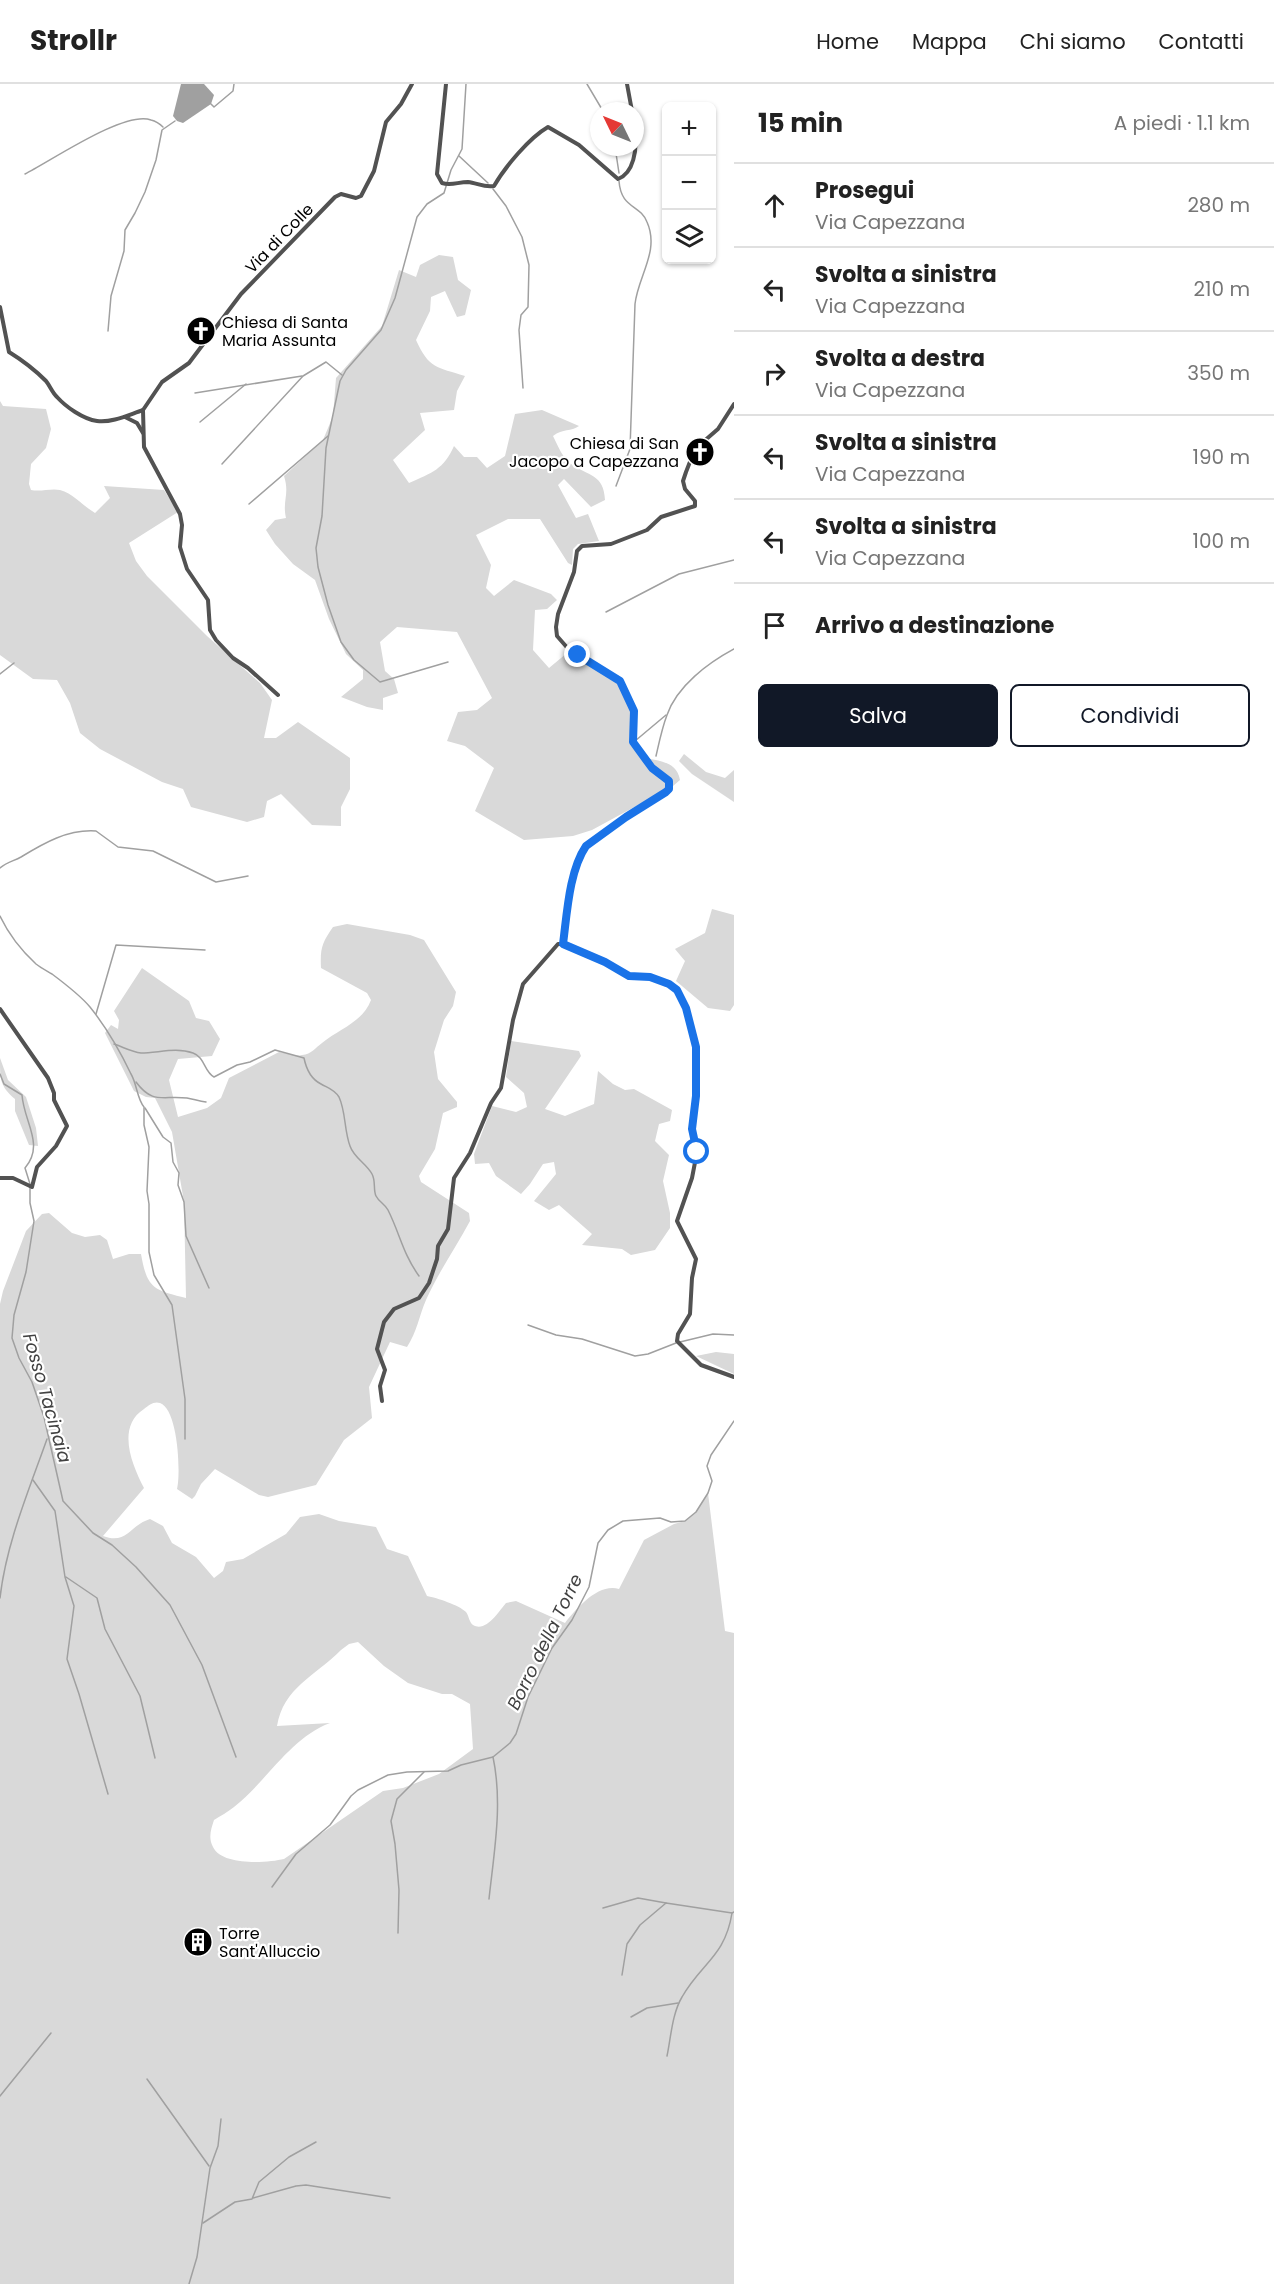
<!DOCTYPE html>
<html lang="it">
<meta charset="utf-8">
<style>
body{margin:0;font-family:Poppins,sans-serif;background:#f2f2f2;color:#222}
.controls{position:absolute;right:18px;top:18px;display:grid;overflow:hidden;border-radius:9px;box-shadow:0 2px 4px #0004}
.controls button{width:54px;height:54px;display:grid;place-items:center;padding:0;border:0;border-bottom:2px solid #e0e0e0;background:#fff;color:#222;font:30px sans-serif}
.compass{position:absolute;left:590px;top:18px;width:54px;height:54px;border-radius:50%;background:#fff;box-shadow:0 2px 4px #0004;rotate:313deg}
.stop{position:absolute;width:18px;height:18px;margin:-14px;border:4px solid #1a73e8;border-radius:50%;background:#fff}
.stop.end{background:#1a73e8;border-color:#fff;box-shadow:0 2px 6px #0008}
.list{margin:0;padding:0;list-style:none}
h2{display:flex;justify-content:space-between;align-items:center;height:78px;margin:0;padding:0 24px;font-size:26px}
h2 small{font-size:20px;font-weight:400;color:#767676}
.list li{display:grid;grid-template-columns:39px 1fr auto;gap:18px;align-items:center;box-sizing:border-box;height:84px;padding:0 24px;border-top:2px solid #e0e0e0}
.list b{display:block;font-size:22px;white-space:nowrap}
.list p{margin:0;font-size:20px;white-space:nowrap;color:#767676}
.list em{font-size:20px;font-style:normal;color:#767676}
.actions{display:flex;gap:12px;padding:18px 24px}
.actions a{flex:1;padding:14px 0;border:2px solid #111827;border-radius:9px;text-align:center;font-size:21px;color:#111827}
.actions .main{background:#111827;color:#fff}
.icon{flex:none;width:33px;height:33px;fill:none;stroke:currentColor;stroke-width:2;stroke-linecap:round;stroke-linejoin:round}
.map{position:relative;flex:none;width:734px;height:2200px;overflow:hidden}
header{display:flex;align-items:center;gap:36px;box-sizing:border-box;height:84px;padding:0 30px;background:#fff;border-bottom:2px solid #e0e0e0}
header strong{font-size:28px}
nav{display:flex;gap:33px;margin-inline-start:auto;font-size:21px}
main{display:flex}
aside{flex:1;background:#fff}
.map>svg:first-child{display:block}
.green{fill:#d9d9d9;fill-rule:evenodd}
.water{fill:#a0a0a0}
.lines{fill:none;stroke-linecap:round;stroke-linejoin:round}
.stream{stroke:#a0a0a0;stroke-width:1.5}
.minor{stroke:#525252;stroke-width:4}
.route{stroke:#1a73e8;stroke-width:8}
.labels{text-anchor:middle;stroke-width:4.5;stroke-linejoin:round;paint-order:stroke}
.street-label{font-size:16px;fill:#000;stroke:#fff}
.poi-label{font-size:16px;fill:#000;stroke:#fff;text-anchor:start}
.water-label{font-size:18px;font-style:italic;fill:#414141;stroke:#fff}
</style>
<header>
<strong>Strollr</strong>
<nav><a>Home</a><a>Mappa</a><a>Chi siamo</a><a>Contatti</a></nav>
</header>
<main>
<div class="map">
<svg width="734" height="2200" viewBox="0 0 734 2200">
<rect width="100%" height="100%" fill="#fff"/>
<g class="green">
<path d="M439 171 453 173 458 196 471 206 465 231 457 233 445 207 431 213 430 227 416 256C429 285 437 283 465 292L457 307 454 326 420 329 425 346 393 376 409 399C432 389 444 385 454 362L464 373H477L487 384 505 372 515 330 542 326 579 342C571 348 563 344 553 352 557 360 563 375 571 380 588 392 604 390 605 416L591 423 564 395 558 401 576 434 588 430 599 457 578 460 573 465 572 481 568 479 540 435H508L476 451 491 481 486 504 494 512 514 496 551 510 557 516 547 525 535 526 533 566 549 584 567 569C588 578 621 593 628 617 633 631 630 646 629 659 632 663 636 668 640 671 655 679 676 674 680 696L673 702 592 746 573 752 524 756 475 727 494 684 465 662 447 657 458 628 477 626 492 614 457 548 397 543 380 558 385 587 394 595 398 609 383 614V626L367 623 341 613 363 595V586L346 570 329 535 315 496 293 480 275 460 266 446 275 436 286 434C282 416 290 411 284 392L323 356 333 332 336 294 382 242 399 186 416 193 420 181Z"/>
<path d="M0 317 3 322 46 325 51 345 46 364 31 380 29 400 31 406C41 408 51 404 60 406 74 410 83 422 95 429L110 414 104 402 164 406 178 428 129 459 136 477 147 492 207 552 260 599 272 616 264 654H276L298 638 350 674V705L341 723V742L312 741 281 710 267 717 264 733 247 738 191 723 183 705 162 698 100 665 80 649 70 619 57 596 33 595 0 571Z"/>
<path d="M684 670 706 688 725 694 734 686V718L692 690 679 677Z"/>
<path d="M712 825 734 831V921L730 927 708 924 676 897 685 877 675 865 705 849Z"/>
<path d="M347 840 410 851 424 856 456 908 453 922 444 936 434 968 438 995 457 1018V1023L443 1029 435 1065 419 1092 421 1098 469 1129 470 1137C456 1163 438 1189 426 1216 419 1232 417 1248 407 1263L390 1258 369 1303 372 1334 344 1356 316 1401 268 1413 259 1411 215 1385 201 1400 195 1412 192 1415 177 1405C181 1389 178 1325 160 1319 154 1317 149 1321 144 1325 116 1343 132 1381 144 1404L103 1452C127 1461 130 1441 150 1435L163 1442 172 1459 196 1473 214 1494 223 1487 226 1478 243 1475 286 1450 300 1433 319 1430 339 1437 376 1443 387 1465 408 1472 427 1512C437 1514 459 1521 466 1528 469 1532 469 1538 473 1541 486 1549 499 1527 506 1519L516 1517 565 1539C577 1524 598 1499 619 1505L644 1456 674 1440 685 1437 696 1428 708 1409 725 1547 734 1549V2200H0V1220L3 1207 26 1147 42 1130 49 1129 72 1149 85 1153 100 1151 107 1156 113 1175 129 1170H141C147 1204 153 1206 186 1214L184 1118 172 1048 155 1014 146 1013 134 1007 105 949 111 941 118 945 119 936 114 927 142 884 189 917 196 934 209 937 220 955 212 972 178 975 169 996 178 1033 207 1024 221 1014 229 994 279 968C288 969 294 973 302 971 312 970 315 964 322 959 339 945 363 938 371 916L367 909 321 884C320 864 322 859 333 843ZM358 1558 384 1582 408 1599 442 1610H452L470 1620 473 1665 439 1690 403 1704 383 1707 284 1775C267 1779 222 1782 213 1763 208 1754 211 1745 214 1736 220 1732 228 1728 234 1723 267 1697 290 1654 330 1639L277 1642C283 1604 315 1592 341 1566L349 1560Z"/>
<path d="M511 957 579 967 581 972 545 1025 565 1032 594 1020 598 987 613 1000 625 1006 634 1005 672 1026 670 1037 659 1040 655 1057 669 1071 663 1097 670 1129V1144L655 1166 631 1171 622 1165 582 1161 592 1150 559 1121 549 1126 534 1117 556 1090 554 1078 543 1080 530 1100 521 1110 496 1092 489 1079 475 1080 474 1070 492 1022 516 1028 527 1023 524 1009 506 993Z"/>
<path d="M0 974 8 996 26 1013 36 1044 38 1062 29 1061 15 1027V1015C0 1002 0 996 0 974Z"/>
<path d="M716 1268 734 1270V1290L696 1272Z"/>
</g>
<path class="water" d="M181 0H204L214 11 211 20 183 39 177 37 173 32Z"/>
<g class="lines">
<g class="stream">
<path d="M587 0 603 27"/>
<path d="M211 20 214 23 233 7 234 0"/>
<path d="M615 63 619 89"/>
<path d="M459 72 488 99"/>
<path d="M25 90C51 77 125 26 151 36 155 37 160 40 163 43"/>
<path d="M493 105 506 122 522 153 529 181 528 223 521 231 519 246 523 304"/>
<path d="M108 247 111 212 124 167 125 146 135 129 145 108 156 76 162 46 175 37"/>
<path d="M195 309 302 292"/>
<path d="M200 338 246 300"/>
<path d="M222 380 303 292 326 278 342 291"/>
<path d="M616 402 630 365 635 220C638 192 660 167 647 138 640 120 621 125 619 97"/>
<path d="M249 420 328 352"/>
<path d="M606 528 679 490 734 476"/>
<path d="M448 578 380 598 354 576 341 558 328 521 318 483 316 464 322 432 326 364 340 297 346 286 381 246 395 214 417 133 427 120 444 109 451 86 462 65 466 0"/>
<path d="M0 590 14 579"/>
<path d="M635 657 666 631"/>
<path d="M656 672C659 659 662 644 667 631 677 602 708 579 734 565"/>
<path d="M0 784C7 778 14 777 21 773 44 759 68 745 96 747L118 763 153 767 216 798 248 792"/>
<path d="M0 832C8 849 22 867 36 880 41 884 47 887 52 890 64 899 80 911 90 923 106 943 120 967 131 990 137 1000 137 1015 144 1023V1041L149 1063 147 1107 149 1120V1168L154 1191 172 1221 185 1315V1355"/>
<path d="M96 930 116 861 205 866"/>
<path d="M114 960C123 963 132 968 141 969 158 969 176 963 193 969 205 973 204 988 214 993L237 981 250 978 275 966 304 974C306 984 311 995 321 1000 328 1004 334 1005 339 1013 346 1028 344 1046 350 1062 354 1074 366 1079 372 1090 376 1097 373 1106 376 1112 379 1118 385 1120 388 1126 400 1150 403 1170 419 1192"/>
<path d="M0 990 4 1000 22 1011C24 1039 45 1060 25 1084L30 1100V1119L34 1137 26 1188 14 1231 12 1254 19 1274 32 1298 44 1333 63 1417 93 1449 112 1461 136 1483 170 1521 202 1581 236 1673"/>
<path d="M136 998C153 1021 163 1011 187 1014 193 1015 199 1017 206 1018"/>
<path d="M145 1024 163 1053 171 1059 173 1078 179 1089 178 1101 184 1118 186 1152 209 1204"/>
<path d="M528 1241 556 1251 582 1255 635 1272 648 1270 676 1259"/>
<path d="M680 1258 713 1250 734 1251"/>
<path d="M33 1396 55 1427 65 1493 74 1522 67 1575 79 1610 108 1710"/>
<path d="M66 1493 97 1514 105 1545 140 1612 155 1674"/>
<path d="M0 1514C6 1460 29 1406 47 1355"/>
<path d="M272 1803 296 1770 330 1741 351 1712 358 1706 388 1691 407 1688 448 1687 461 1681 493 1673 510 1659 516 1650 528 1613 552 1564 572 1536 589 1503 598 1459 608 1446 623 1437 660 1434 671 1438 685 1437 696 1428 708 1409 712 1397 707 1382 711 1371 734 1337"/>
<path d="M489 1815C494 1768 503 1720 493 1673"/>
<path d="M603 1824 638 1814 666 1819"/>
<path d="M398 1849 399 1806 395 1760 391 1737 397 1715 424 1688"/>
<path d="M622 1891 627 1860 640 1841 666 1819 732 1829"/>
<path d="M631 1933 647 1924 678 1919"/>
<path d="M667 1972C671 1953 672 1930 682 1913 701 1879 725 1873 732 1829L734 1828"/>
<path d="M147 1995 209 2082"/>
<path d="M0 2012 51 1949"/>
<path d="M253 2114 296 2102 306 2101 390 2114"/>
<path d="M203 2139 235 2118 252 2115 259 2098 289 2073 316 2058"/>
<path d="M189 2200 197 2173 210 2084 218 2062 221 2035"/>
</g>
<g class="minor">
<path d="M446 0 437 90 442 99C451 102 458 98 468 98 477 99 485 104 494 102 505 83 529 54 548 43L579 61 618 95C634 89 637 65 635 49"/>
<path d="M627 0 632 27"/>
<path d="M0 223 9 268C22 276 35 286 46 297 50 302 52 308 57 313 66 323 83 335 97 337 112 339 128 331 143 326L144 363 180 430 182 441 180 463 187 485 208 516 210 546 216 556 233 574 248 584 278 611"/>
<path d="M143 326 162 298 189 279 241 210 335 113 341 110 356 114 361 112 374 87 386 38 401 20 412 0"/>
<path d="M125 333 137 339 143 349"/>
<path d="M563 860C567 830 569 787 586 762L626 733 666 708 669 705V697L652 684 633 658 634 626 620 597 571 568 557 552 556 543 558 530 574 488 577 467 582 462 611 460 647 446 661 433 695 422V417L685 405 683 397 686 388 695 365 718 345 734 320"/>
<path d="M0 925 48 994 54 1009V1016L67 1042 56 1062 37 1083 32 1103 13 1094H0"/>
<path d="M382 1317 380 1302 385 1286 377 1265 384 1238 394 1225 419 1214 429 1199 437 1175 438 1162 448 1145 454 1094 470 1069 491 1019 501 1004 513 936 523 900 558 860H563L605 878 629 892 649 893 669 900 677 906 682 914 696 963V1012L692 1045 697 1068 692 1094 677 1137 696 1175 692 1194 690 1230 678 1250 677 1257 701 1281 734 1293"/>
</g>
</g>
<g class="lines">
<path class="route" d="M578 571 620 597 634 627 633 658 652 684 669 697V705L666 708 626 733 586 762C569 787 567 830 563 860L605 878 629 892 650 893 669 900 677 906 686 924 696 963V1012L692 1045 697 1068"/>
</g>
<defs>
<g id="church-disc" transform="scale(1.5)"><circle r="9.5" fill="#000" stroke="#fff"/><path d="M-1.2-6h2.4v3.5h3.3v2.4h-3.3V6h-2.4V-.1h-3.3v-2.4h3.3Z" fill="#fff"/></g>
<g id="building-disc" transform="scale(1.5)"><circle r="9.5" fill="#000" stroke="#fff"/><path d="M-4-6H4V6H1V3H-1V6H-4ZM-2.5-4.3h1.7v1.8h-1.7ZM.8-4.3h1.7v1.8H.8ZM-2.5-1h1.7V.8h-1.7ZM.8-1h1.7V.8H.8Z" fill="#fff"/></g>
</defs>
<g fill-rule="evenodd">
<use href="#church-disc" x="201" y="247"/>
<use href="#church-disc" x="700" y="368"/>
<use href="#building-disc" x="198" y="1858"/>
</g>
<g class="labels">
<g class="street-label">
<text transform="translate(279 154) rotate(-46)" y="6">Via di Colle</text>
</g>
<g class="poi-label">
<text x="222" y="244">Chiesa di Santa<tspan x="222" dy="18">Maria Assunta</tspan></text>
<text x="679" y="365" text-anchor="end">Chiesa di San<tspan x="679" dy="18">Jacopo a Capezzana</tspan></text>
<text x="219" y="1855">Torre<tspan x="219" dy="18">Sant'Alluccio</tspan></text>
</g>
<g class="water-label">
<text transform="translate(47 1314) rotate(74)" y="6">Fosso Tacinaia</text>
<text transform="translate(545 1558) rotate(-64)" y="6">Borro della Torre</text>
</g>
</g>
</svg>
<div class="controls">
<button>+</button>
<button>−</button>
<button><svg class="icon" aria-label="layers" viewBox="0 0 24 24"><path d="M12 4l9 5-9 5-9-5zM3 14l9 5 9-5"/></svg></button>
</div>
<svg class="compass" viewBox="-18 -18 36 36"><path d="M0-13l5 13h-10z" fill="#e53935"/><path d="M0 13l5-13h-10z" fill="#767676"/></svg>
<div class="stop" style="left:697px;top:1068px"></div>
<div class="stop end" style="left:578px;top:571px"></div>
</div>
<aside>
<h2>15 min<small>A piedi · 1.1 km</small></h2>
<ul class="list">
<li><svg class="icon" aria-label="ahead" viewBox="0 0 24 24"><path d="M12 20V5M6 11l6-6 6 6"/></svg><div><b>Prosegui</b><p>Via Capezzana</p></div><em>280 m</em></li>
<li><svg class="icon" aria-label="left" viewBox="0 0 24 24"><path d="M17 20v-9H6M10 6l-5 5 5 5"/></svg><div><b>Svolta a sinistra</b><p>Via Capezzana</p></div><em>210 m</em></li>
<li><svg class="icon" aria-label="right" viewBox="0 0 24 24"><path d="M7 20v-9h11M14 6l5 5-5 5"/></svg><div><b>Svolta a destra</b><p>Via Capezzana</p></div><em>350 m</em></li>
<li><svg class="icon" aria-label="left" viewBox="0 0 24 24"><path d="M17 20v-9H6M10 6l-5 5 5 5"/></svg><div><b>Svolta a sinistra</b><p>Via Capezzana</p></div><em>190 m</em></li>
<li><svg class="icon" aria-label="left" viewBox="0 0 24 24"><path d="M17 20v-9H6M10 6l-5 5 5 5"/></svg><div><b>Svolta a sinistra</b><p>Via Capezzana</p></div><em>100 m</em></li>
<li><svg class="icon" aria-label="arrive" viewBox="0 0 24 24"><path d="M6 21V4h12l-3 4 3 4H6"/></svg><div><b>Arrivo a destinazione</b></div></li>
</ul>
<div class="actions"><a class="main">Salva</a><a>Condividi</a></div>
</aside>
</main>
